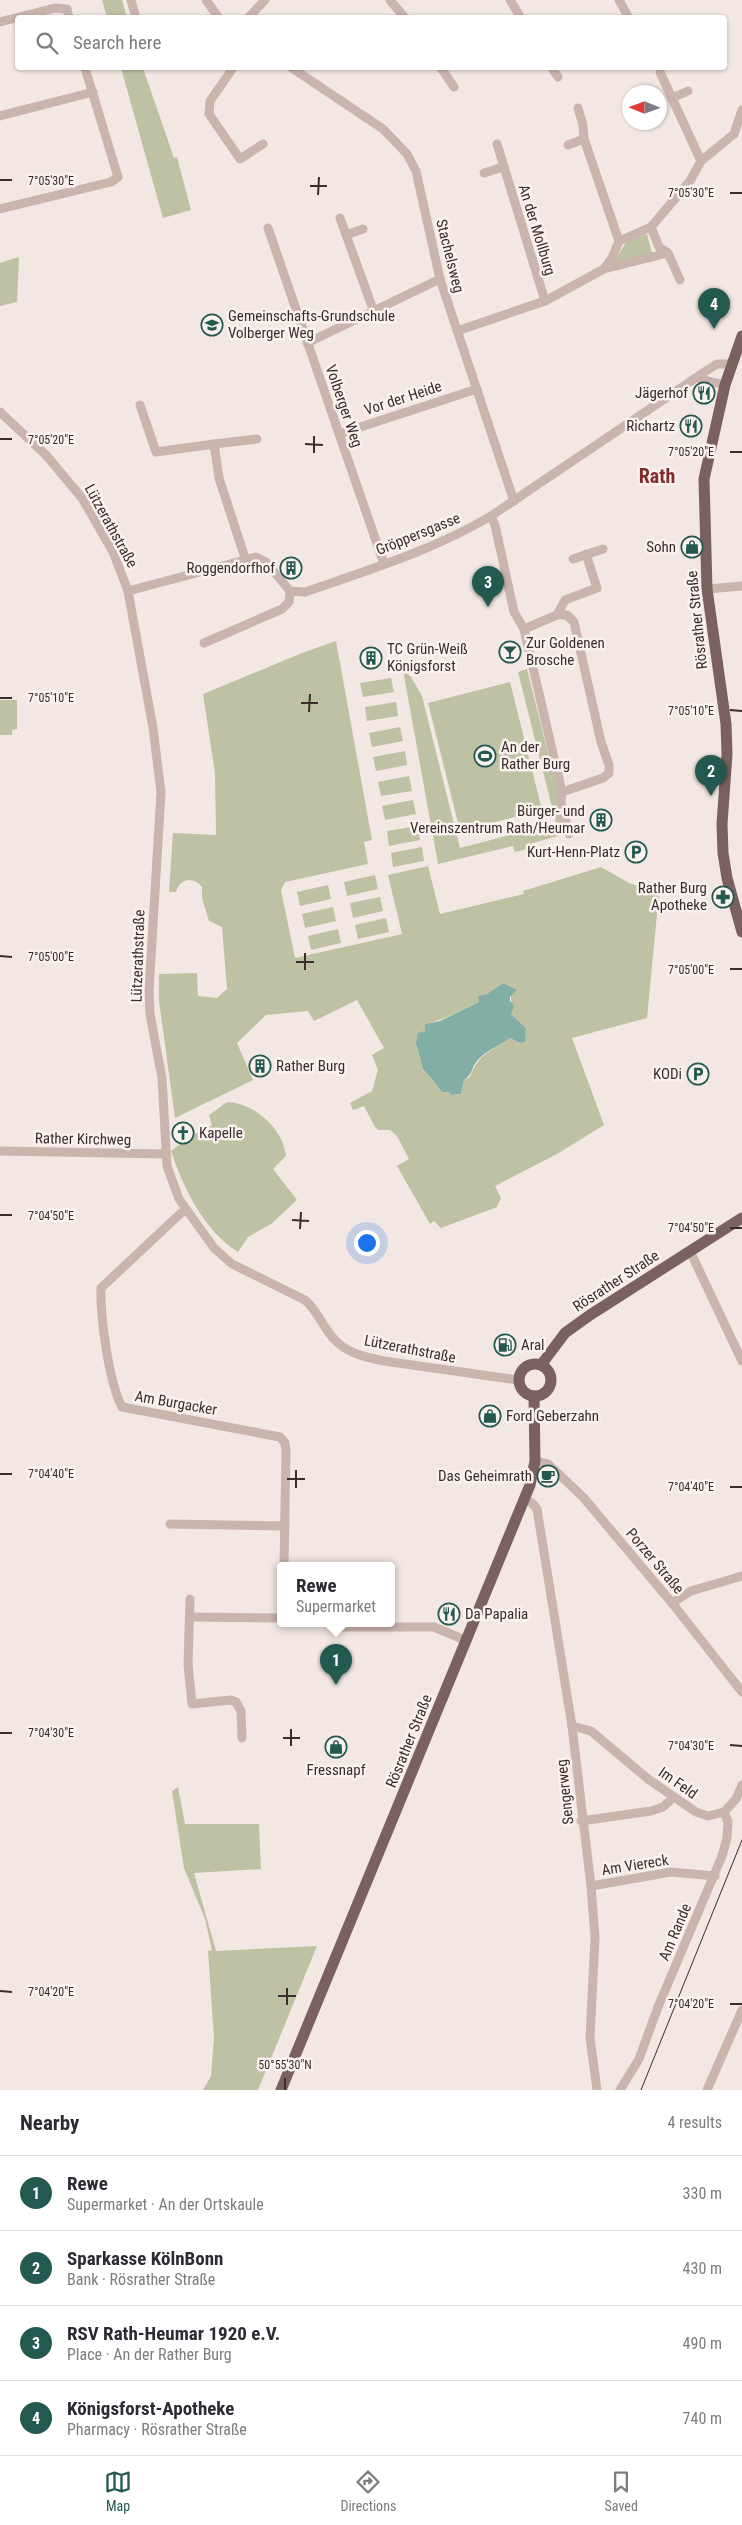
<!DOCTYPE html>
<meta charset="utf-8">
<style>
body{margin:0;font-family:"Roboto Condensed",sans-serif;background:#f7f7f7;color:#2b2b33}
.compass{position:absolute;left:622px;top:85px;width:45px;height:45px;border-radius:50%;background:#fff;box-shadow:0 1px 4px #0004;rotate:271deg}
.you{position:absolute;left:366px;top:1242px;width:18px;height:18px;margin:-12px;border:4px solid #fff;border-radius:50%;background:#1a73e8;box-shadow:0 0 0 8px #1a73e833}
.badge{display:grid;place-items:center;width:32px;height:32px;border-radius:50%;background:#245950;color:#fff;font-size:16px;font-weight:700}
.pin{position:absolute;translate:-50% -41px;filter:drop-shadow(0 1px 2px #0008)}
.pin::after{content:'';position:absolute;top:26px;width:18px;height:15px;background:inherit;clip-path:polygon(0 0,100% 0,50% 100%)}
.popup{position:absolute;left:277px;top:1562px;width:118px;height:65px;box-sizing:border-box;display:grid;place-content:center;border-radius:5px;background:#fff;filter:drop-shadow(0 1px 4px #0005);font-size:16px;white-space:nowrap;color:#7c7c81}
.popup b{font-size:19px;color:#2b2b33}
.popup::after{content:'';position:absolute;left:50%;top:100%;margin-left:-10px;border:10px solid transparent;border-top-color:#fff}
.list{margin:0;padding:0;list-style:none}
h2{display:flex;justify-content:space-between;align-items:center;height:65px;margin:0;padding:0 20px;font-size:21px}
h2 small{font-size:16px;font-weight:400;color:#7c7c81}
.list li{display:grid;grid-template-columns:32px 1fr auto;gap:15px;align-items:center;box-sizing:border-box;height:75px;padding:0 20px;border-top:1px solid #e1e1e2}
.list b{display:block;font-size:19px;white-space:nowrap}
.list p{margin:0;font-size:16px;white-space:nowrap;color:#7c7c81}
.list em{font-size:16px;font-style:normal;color:#7c7c81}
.icon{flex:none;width:28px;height:28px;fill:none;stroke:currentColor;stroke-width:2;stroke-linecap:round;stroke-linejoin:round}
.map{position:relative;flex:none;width:742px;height:2090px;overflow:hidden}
.search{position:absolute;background:#fff;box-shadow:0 1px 4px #0004;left:15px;right:15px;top:15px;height:55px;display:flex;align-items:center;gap:12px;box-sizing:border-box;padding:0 18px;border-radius:5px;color:#7c7c81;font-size:19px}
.sheet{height:365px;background:#fff}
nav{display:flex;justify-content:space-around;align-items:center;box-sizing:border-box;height:70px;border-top:1px solid #e1e1e2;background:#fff;font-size:14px;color:#7c7c81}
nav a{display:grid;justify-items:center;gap:2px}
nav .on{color:#245950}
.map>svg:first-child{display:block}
.green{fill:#bec1a3;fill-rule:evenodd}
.water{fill:#83aea5}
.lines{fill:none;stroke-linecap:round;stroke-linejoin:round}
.minor{stroke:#cab4ae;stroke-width:9}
.major{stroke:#7a615f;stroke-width:11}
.tram{stroke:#3a2d2c;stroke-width:1}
.ticks{fill:none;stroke:#3a2d2c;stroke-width:2}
.labels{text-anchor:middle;stroke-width:5;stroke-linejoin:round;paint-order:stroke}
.street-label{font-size:15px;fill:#3a2d2c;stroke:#faf2ef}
.poi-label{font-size:15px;fill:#3a2d2c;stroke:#faf2ef;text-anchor:start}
.district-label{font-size:20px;font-weight:bold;fill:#832a2b;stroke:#faf2ef}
.ticks-label{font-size:12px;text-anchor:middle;fill:#3a2d2c;stroke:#faf2ef;stroke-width:5;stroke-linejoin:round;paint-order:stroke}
</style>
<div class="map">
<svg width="742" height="2090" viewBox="0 0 742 2090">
<rect width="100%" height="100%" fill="#f2e7e2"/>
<g class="green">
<path d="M102 0H122L127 17H107Z"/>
<path d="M121 68H143L174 158 177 157 191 210 163 218Z"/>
<path d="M647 234 652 253 617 264 614 262 626 242Z"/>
<path d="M19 257 17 302 0 306V263Z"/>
<path d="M336 641 372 840 364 842 368 864 285 882 281 890 295 958 402 934 388 875 428 866 440 914 524 894 523 891 601 867 629 883 659 893 647 1018 572 1038 604 1125 557 1154 495 1186 501 1198 497 1207 441 1228 434 1221 430 1224 397 1166 409 1159 397 1136 390 1130H379L375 1127 364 1106 353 1110 350 1103 372 1091 378 1070 372 1055 384 1048 357 1000 314 1021 308 1011 266 1015 237 1043 253 1080 175 1118 159 1001V974L197 973 198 996 217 998 227 989 222 927 209 921 202 898V887C193 876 180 878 176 892H169L173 833 216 835 215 773 203 694 302 653ZM503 983 511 988V1014L526 1028 524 1042 520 1043 510 1038C490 1052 479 1053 470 1077L464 1080 461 1094 453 1095 449 1092H442L428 1074 423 1071 416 1045 425 1031V1024C444 1020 462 1010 479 1002V996L487 994Z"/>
<path d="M527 669 568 833 526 845 527 849 515 852 513 846 438 864 403 670 411 677 422 696 460 848 556 823 518 672Z"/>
<path d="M391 678 394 692 363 697 360 683Z"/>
<path d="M510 682 542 810 460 831 428 703Z"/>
<path d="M0 700H17V729L12 730V735H0Z"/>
<path d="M396 702 398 716 367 721 365 707Z"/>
<path d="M400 727 403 741 372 747 369 733Z"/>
<path d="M405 751 407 765 376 771 373 757Z"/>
<path d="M409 776 412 791 381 796 378 782Z"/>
<path d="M413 800 416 814 385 820 382 806Z"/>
<path d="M418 826 420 840 389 846 387 831Z"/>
<path d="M422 847 424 861 393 867 391 853Z"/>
<path d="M375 875 378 889 347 896 344 882Z"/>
<path d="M328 885 331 899 300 906 297 892Z"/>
<path d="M380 897 383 911 353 918 350 903Z"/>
<path d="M333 907 336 921 305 928 302 914Z"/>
<path d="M386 918 389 932 358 939 355 925Z"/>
<path d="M338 929 341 943 311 950 308 936Z"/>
<path d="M227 1102C254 1103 283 1128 286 1156L273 1169 297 1200 271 1224 248 1237 238 1252C204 1231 183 1187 171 1151L191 1136 212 1125 209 1115Z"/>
<path d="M178 1787 185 1824H259L261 1869 194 1873 216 1951 317 1946 258 2090H203L211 2076 214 2038 208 1951 212 1950 205 1919 184 1868 172 1791Z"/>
</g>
<path class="water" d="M503 983 517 990 510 997V1001L514 1006 511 1014 526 1028 525 1042 520 1043 510 1038C499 1046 485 1051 477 1061 471 1068 473 1074 464 1080L461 1094 451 1095 449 1092H442C436 1085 431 1076 423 1070L416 1044 418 1033 425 1031V1024L440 1021 479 1002 478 996 487 994Z"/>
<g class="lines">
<g class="minor">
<path d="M131 0 136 18"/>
<path d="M206 0 219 18"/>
<path d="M390 0 405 18"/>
<path d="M510 0 521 18"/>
<path d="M619 0 629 18"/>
<path d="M248 18 265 0"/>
<path d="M0 22 55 8 67 9 69 18"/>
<path d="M233 68 210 101 209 114 240 159 263 144"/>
<path d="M292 68 383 129 407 154 416 171 440 279 514 501"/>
<path d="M441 68 454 87"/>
<path d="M552 68 558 77"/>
<path d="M672 98 688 91"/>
<path d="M578 108 583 125 584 139 619 241"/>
<path d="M0 116 93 92"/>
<path d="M568 145 584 139"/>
<path d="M701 161 734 134 742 110"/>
<path d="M484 173 503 167"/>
<path d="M0 209 111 182 118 177 85 68"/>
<path d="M340 218 374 312"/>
<path d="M651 227 690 181 701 161 660 72"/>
<path d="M268 228 384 564"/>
<path d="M346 235 363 229"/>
<path d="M668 253 680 280"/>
<path d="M545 301 604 269 668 253 659 247 651 227 619 241 612 258 604 269"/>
<path d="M457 331 545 301 497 144"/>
<path d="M307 343 440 279"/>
<path d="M696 378 725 385"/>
<path d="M140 405 156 452 214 444 219 478 245 558"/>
<path d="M0 412 46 455 82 498 113 552 128 591 153 728 161 792 149 991 150 1014 162 1078 167 1166 179 1199 214 1248 232 1264 305 1300C319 1312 323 1329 336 1341 349 1355 373 1359 391 1362L518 1380"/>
<path d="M339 434 477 389"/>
<path d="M214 444 257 439"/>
<path d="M491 516 495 525 514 612 524 629 562 792 561 802 569 834"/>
<path d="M573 559 603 549"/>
<path d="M707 589 742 586"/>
<path d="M128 591 256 557 266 562 290 591 305 592C368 570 434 550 491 516L706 371 717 364H731"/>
<path d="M557 615 565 600 597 588 586 554"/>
<path d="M524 629 557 615H567L574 622 601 742 609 765V773L603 778 562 792"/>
<path d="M204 643 282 609 289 602 290 591"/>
<path d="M0 1151 166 1154"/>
<path d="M186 1211 181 1213 101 1288C100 1316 109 1383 122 1407L280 1437 285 1443 286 1451 284 1566"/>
<path d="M690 1251 742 1361"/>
<path d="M535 1461 548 1464 583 1497 672 1603 742 1692"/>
<path d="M524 1499 532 1503 537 1509 572 1726 591 1886 595 1937 590 2038 597 2090"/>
<path d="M170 1524 285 1526"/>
<path d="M190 1599 188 1664 192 1704 231 1700 236 1702 241 1711 242 1738"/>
<path d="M672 1603 691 1591 742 1576"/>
<path d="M190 1617 281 1618"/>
<path d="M330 1624 339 1627H434L467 1641"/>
<path d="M572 1726 591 1731 648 1779 696 1812 708 1816 724 1812"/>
<path d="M581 1821 651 1811 663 1807 674 1797"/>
<path d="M591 1886 671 1872 715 1876"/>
<path d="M620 2090 639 2059 658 2007 722 1856 727 1838 728 1822 724 1812 736 1799 742 1785"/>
<path d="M707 2090 742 2010"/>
</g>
<g class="major">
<path d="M742 336 725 385 704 479 707 589 726 724 727 754 722 824 723 853 727 878 742 932"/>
<circle cx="535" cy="1380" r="16"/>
<path d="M541 1365 565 1333 590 1315 742 1218"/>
<path d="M281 2090 530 1485 535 1461 534 1396"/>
</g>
<path class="tram" d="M641 2090 742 1840"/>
</g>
<path class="ticks" d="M0 180H12M310 186H327M730 193H742M318 195 319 177M0 439H12M305 444 323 445M730 452H742M314 453V436M0 698H12M301 703H318M730 710 742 711M309 712 310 694M0 956 12 957M296 962H314M730 969H742M305 970V953M0 1215H12M292 1220 309 1221M730 1228H742M300 1229 301 1212M0 1474H12M287 1479H305M730 1487H742M296 1488V1470M0 1733H12M283 1738H300M730 1745 742 1746M291 1746V1729M0 1991 12 1992M278 1996H296M730 2004H742M287 2005V1988M285 2090V2078"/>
<defs>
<g id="school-ring" transform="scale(1.125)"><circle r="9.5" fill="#faf2ef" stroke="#245950" stroke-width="1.5"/><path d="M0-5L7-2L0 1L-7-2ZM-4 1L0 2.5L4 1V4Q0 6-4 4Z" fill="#245950"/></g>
<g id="restaurant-ring" transform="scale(1.125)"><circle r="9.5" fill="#faf2ef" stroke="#245950" stroke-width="1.5"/><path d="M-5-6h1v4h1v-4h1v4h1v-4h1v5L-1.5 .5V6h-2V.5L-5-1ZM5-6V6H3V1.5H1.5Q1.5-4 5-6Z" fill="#245950"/></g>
<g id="shop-ring" transform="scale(1.125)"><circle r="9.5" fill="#faf2ef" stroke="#245950" stroke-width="1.5"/><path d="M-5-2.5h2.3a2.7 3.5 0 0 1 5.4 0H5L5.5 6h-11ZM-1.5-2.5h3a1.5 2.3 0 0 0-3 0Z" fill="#245950"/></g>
<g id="building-ring" transform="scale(1.125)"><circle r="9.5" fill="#faf2ef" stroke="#245950" stroke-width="1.5"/><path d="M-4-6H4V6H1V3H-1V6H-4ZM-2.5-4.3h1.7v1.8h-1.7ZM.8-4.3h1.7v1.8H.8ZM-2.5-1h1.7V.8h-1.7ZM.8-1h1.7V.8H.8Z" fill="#245950"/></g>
<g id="bar-ring" transform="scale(1.125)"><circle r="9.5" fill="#faf2ef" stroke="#245950" stroke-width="1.5"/><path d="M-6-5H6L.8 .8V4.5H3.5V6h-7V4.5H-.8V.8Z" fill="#245950"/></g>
<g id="stadium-ring" transform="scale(1.125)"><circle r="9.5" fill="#faf2ef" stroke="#245950" stroke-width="1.5"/><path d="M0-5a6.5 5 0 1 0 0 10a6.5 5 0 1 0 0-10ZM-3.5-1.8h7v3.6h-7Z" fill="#245950"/></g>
<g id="parking-ring" transform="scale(1.125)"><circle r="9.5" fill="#faf2ef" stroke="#245950" stroke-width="1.5"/><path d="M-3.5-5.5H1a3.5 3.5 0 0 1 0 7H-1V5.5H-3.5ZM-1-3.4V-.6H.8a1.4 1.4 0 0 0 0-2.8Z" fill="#245950"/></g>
<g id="pharmacy-ring" transform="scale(1.125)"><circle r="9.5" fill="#faf2ef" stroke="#245950" stroke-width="1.5"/><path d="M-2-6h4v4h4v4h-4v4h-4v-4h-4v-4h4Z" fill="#245950"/></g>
<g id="church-ring" transform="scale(1.125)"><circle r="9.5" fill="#faf2ef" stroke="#245950" stroke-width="1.5"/><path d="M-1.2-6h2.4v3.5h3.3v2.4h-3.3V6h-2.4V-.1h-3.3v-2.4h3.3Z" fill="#245950"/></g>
<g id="fuel-ring" transform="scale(1.125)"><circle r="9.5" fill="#faf2ef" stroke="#245950" stroke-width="1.5"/><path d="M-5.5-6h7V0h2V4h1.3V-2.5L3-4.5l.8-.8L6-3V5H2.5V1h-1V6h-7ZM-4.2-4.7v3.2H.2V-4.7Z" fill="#245950"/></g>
<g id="cafe-ring" transform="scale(1.125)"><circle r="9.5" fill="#faf2ef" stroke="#245950" stroke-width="1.5"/><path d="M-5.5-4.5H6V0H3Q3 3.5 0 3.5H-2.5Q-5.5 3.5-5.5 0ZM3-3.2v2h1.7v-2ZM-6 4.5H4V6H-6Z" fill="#245950"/></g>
</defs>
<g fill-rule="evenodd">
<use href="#school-ring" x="212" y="325"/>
<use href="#restaurant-ring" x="704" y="393"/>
<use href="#restaurant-ring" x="691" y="426"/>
<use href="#shop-ring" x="692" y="547"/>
<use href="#building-ring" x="291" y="568"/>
<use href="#bar-ring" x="510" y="652"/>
<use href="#building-ring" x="371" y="658"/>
<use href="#stadium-ring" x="485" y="756"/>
<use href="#building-ring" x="601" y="820"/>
<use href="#parking-ring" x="636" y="852"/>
<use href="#pharmacy-ring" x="723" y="897"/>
<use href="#building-ring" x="260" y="1066"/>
<use href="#parking-ring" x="698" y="1074"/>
<use href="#church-ring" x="183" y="1133"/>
<use href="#fuel-ring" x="505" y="1345"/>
<use href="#shop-ring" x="490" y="1416"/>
<use href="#cafe-ring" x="548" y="1476"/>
<use href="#restaurant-ring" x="449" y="1614"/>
<use href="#shop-ring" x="336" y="1747"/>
</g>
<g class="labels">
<g class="street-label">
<text transform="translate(537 230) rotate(73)" y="5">An der Mollburg</text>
<text transform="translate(450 256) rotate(76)" y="5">Stachelsweg</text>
<text transform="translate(403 398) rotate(-18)" y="5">Vor der Heide</text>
<text transform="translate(344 406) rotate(71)" y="5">Volberger Weg</text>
<text transform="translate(111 526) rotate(61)" y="5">Lützerathstraße</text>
<text transform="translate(418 534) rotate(-22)" y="5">Gröppersgasse</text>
<text transform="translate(697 620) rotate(-96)" y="5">Rösrather Straße</text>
<text transform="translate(138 956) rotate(-88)" y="5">Lützerathstraße</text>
<text transform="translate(83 1139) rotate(1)" y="5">Rather Kirchweg</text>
<text transform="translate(616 1281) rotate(-33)" y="5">Rösrather Straße</text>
<text transform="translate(410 1349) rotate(11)" y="5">Lützerathstraße</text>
<text transform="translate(176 1403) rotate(10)" y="5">Am Burgacker</text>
<text transform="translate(655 1561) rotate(50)" y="5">Porzer Straße</text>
<text transform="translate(409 1741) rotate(-68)" y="5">Rösrather Straße</text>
<text transform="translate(678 1783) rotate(35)" y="5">Im Feld</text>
<text transform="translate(565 1792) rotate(-96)" y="5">Sengerweg</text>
<text transform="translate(635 1865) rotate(-9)" y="5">Am Viereck</text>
<text transform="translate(675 1932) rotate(-67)" y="5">Am Rande</text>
</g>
<g class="poi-label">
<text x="228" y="321">Gemeinschafts-Grundschule<tspan x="228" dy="17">Volberger Weg</tspan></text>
<text x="688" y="398" text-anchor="end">Jägerhof</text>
<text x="675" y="431" text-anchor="end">Richartz</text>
<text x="676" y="552" text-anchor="end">Sohn</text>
<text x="275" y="573" text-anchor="end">Roggendorfhof</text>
<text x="526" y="648">Zur Goldenen<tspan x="526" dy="17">Brosche</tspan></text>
<text x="387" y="654">TC Grün-Weiß<tspan x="387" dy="17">Königsforst</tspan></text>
<text x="501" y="752">An der<tspan x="501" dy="17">Rather Burg</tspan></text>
<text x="585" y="816" text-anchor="end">Bürger- und<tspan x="585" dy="17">Vereinszentrum Rath/Heumar</tspan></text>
<text x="620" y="857" text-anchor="end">Kurt-Henn-Platz</text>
<text x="707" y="893" text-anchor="end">Rather Burg<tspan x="707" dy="17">Apotheke</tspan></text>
<text x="276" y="1071">Rather Burg</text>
<text x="682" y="1079" text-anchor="end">KODi</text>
<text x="199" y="1138">Kapelle</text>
<text x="521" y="1350">Aral</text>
<text x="506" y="1421">Ford Geberzahn</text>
<text x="532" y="1481" text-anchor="end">Das Geheimrath</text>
<text x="465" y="1619">Da Papalia</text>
<text x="336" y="1775" text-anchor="middle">Fressnapf</text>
</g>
<g class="district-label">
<text x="657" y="483">Rath</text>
</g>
</g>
<g class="ticks-label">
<text x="51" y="185">7°05'30"E</text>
<text x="691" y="197">7°05'30"E</text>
<text x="51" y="444">7°05'20"E</text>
<text x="691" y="456">7°05'20"E</text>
<text x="51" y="702">7°05'10"E</text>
<text x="691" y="715">7°05'10"E</text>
<text x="51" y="961">7°05'00"E</text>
<text x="691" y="974">7°05'00"E</text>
<text x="51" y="1220">7°04'50"E</text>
<text x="691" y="1232">7°04'50"E</text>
<text x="51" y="1478">7°04'40"E</text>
<text x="691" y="1491">7°04'40"E</text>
<text x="51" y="1737">7°04'30"E</text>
<text x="691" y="1750">7°04'30"E</text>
<text x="51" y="1996">7°04'20"E</text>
<text x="691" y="2008">7°04'20"E</text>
<text x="285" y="2069">50°55'30"N</text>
</g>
</svg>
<svg class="compass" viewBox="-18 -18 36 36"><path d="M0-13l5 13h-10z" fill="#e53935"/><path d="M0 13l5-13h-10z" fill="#7c7c81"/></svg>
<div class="you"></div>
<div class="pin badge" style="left:336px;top:1685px">1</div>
<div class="popup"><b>Rewe</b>Supermarket</div>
<div class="pin badge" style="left:711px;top:796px">2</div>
<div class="pin badge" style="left:488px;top:607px">3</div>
<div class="pin badge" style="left:714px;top:329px">4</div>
<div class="search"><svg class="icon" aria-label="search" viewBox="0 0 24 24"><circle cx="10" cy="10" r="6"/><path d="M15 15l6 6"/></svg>Search here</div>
</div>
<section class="sheet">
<h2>Nearby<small>4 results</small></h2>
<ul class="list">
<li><span class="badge">1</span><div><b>Rewe</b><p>Supermarket · An der Ortskaule</p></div><em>330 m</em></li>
<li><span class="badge">2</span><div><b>Sparkasse KölnBonn</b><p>Bank · Rösrather Straße</p></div><em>430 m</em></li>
<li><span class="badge">3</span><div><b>RSV Rath-Heumar 1920 e.V.</b><p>Place · An der Rather Burg</p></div><em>490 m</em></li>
<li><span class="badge">4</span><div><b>Königsforst-Apotheke</b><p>Pharmacy · Rösrather Straße</p></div><em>740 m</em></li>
</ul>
</section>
<nav>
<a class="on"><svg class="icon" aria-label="map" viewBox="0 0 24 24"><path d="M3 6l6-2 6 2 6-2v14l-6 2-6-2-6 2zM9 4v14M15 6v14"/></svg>Map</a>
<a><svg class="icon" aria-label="directions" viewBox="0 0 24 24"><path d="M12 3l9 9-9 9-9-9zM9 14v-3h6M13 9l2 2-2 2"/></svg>Directions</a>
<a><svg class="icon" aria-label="saved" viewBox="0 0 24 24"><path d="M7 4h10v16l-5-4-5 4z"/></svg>Saved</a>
</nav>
